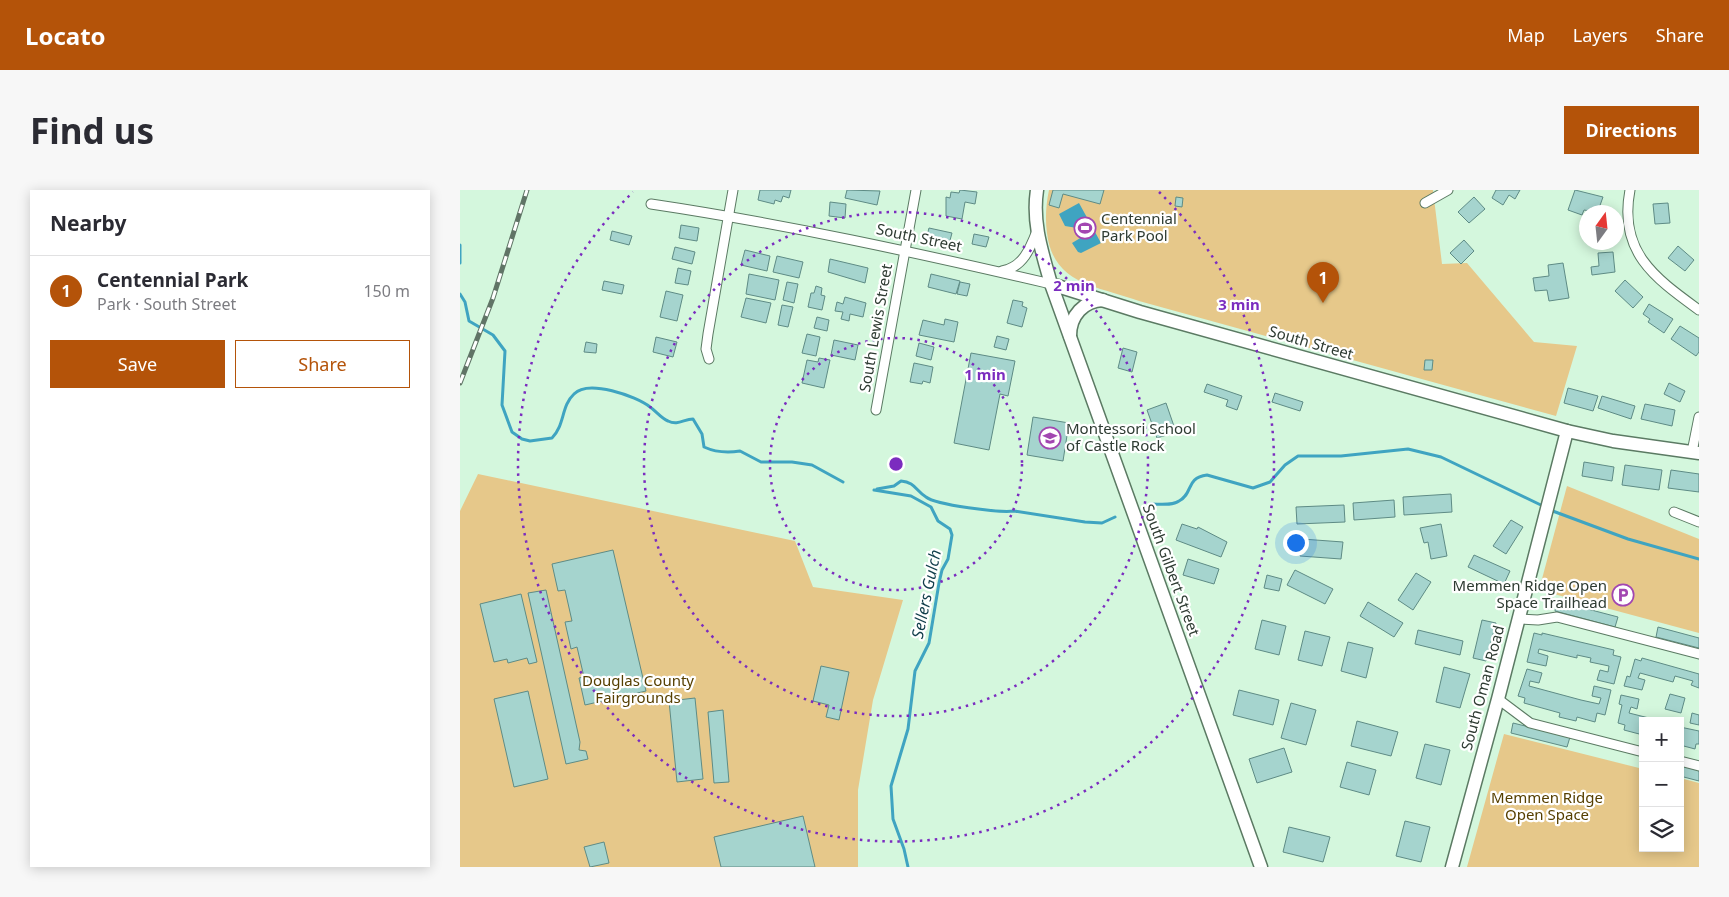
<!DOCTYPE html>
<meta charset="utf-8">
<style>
body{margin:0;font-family:"Noto Sans",sans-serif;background:#f7f7f7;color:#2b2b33}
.controls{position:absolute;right:15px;bottom:15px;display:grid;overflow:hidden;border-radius:0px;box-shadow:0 2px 12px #0003}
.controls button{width:45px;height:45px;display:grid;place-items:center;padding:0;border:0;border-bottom:1px solid #e1e1e2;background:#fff;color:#2b2b33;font:25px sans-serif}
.compass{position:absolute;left:1119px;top:15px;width:45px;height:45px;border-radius:50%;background:#fff;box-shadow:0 2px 12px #0003;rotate:15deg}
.you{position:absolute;left:835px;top:352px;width:18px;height:18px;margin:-12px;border:4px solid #fff;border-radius:50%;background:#1a73e8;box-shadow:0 0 0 8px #1a73e833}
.badge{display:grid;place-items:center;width:32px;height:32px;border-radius:50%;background:#b45309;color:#fff;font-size:16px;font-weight:700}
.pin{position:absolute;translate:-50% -41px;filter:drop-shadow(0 1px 2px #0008)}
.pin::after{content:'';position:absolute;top:26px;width:18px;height:15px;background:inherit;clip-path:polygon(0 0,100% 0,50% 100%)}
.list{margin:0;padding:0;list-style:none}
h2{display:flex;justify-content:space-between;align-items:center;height:65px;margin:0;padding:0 20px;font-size:21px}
h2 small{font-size:16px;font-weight:400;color:#7c7c81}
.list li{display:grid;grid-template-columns:32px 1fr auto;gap:15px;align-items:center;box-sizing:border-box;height:70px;padding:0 20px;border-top:1px solid #e1e1e2}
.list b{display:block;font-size:19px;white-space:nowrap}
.list p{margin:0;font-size:16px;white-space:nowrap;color:#7c7c81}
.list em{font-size:16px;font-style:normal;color:#7c7c81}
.actions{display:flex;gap:10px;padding:15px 20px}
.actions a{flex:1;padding:11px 0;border:1px solid #b45309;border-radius:0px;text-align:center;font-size:18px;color:#b45309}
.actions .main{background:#b45309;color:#fff}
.icon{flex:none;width:28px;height:28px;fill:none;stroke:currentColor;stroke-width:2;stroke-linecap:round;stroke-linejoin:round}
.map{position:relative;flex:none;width:1239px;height:677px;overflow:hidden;border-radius:0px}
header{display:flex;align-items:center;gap:30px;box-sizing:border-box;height:70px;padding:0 25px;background:#b45309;color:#fff}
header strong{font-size:24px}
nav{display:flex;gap:28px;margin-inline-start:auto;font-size:18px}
.intro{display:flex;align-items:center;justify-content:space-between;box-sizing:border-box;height:120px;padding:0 30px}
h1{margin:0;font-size:35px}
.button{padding:12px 22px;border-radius:0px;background:#b45309;color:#fff;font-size:18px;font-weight:700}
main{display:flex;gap:30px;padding:0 30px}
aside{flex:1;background:#fff;border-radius:0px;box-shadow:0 2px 12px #0003}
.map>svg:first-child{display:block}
.green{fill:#e6c88a}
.water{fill:#3fa4c1}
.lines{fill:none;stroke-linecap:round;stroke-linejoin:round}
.stream{stroke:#3fa4c1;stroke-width:3}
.building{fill:#a5d4ce;stroke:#5e8b85}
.street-casing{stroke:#5b7a63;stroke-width:11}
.secondary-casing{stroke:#5b7a63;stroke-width:15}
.street{stroke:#fff;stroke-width:9}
.secondary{stroke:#fff;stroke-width:12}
.rail-casing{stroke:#607466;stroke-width:5}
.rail{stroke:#fff;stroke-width:3;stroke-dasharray:9;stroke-linecap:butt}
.ring{fill:none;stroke:#7b2cbf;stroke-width:2.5;stroke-dasharray:2.5 5}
.labels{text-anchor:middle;stroke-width:4.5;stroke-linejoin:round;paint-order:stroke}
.poi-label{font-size:15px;fill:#2e3b32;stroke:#fff;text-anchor:start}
.street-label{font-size:15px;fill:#2e3b32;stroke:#fff}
.park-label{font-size:15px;fill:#563f00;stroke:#fff}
.water-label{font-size:16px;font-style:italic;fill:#103d4a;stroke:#fff}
.centre{fill:#7b2cbf;stroke:#fff;stroke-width:2.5}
.ring-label{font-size:15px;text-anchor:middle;font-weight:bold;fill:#7b2cbf;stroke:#fff;stroke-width:4.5;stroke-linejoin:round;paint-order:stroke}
</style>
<header>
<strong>Locato</strong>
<nav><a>Map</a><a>Layers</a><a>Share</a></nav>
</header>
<div class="intro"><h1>Find us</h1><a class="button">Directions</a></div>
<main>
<aside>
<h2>Nearby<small></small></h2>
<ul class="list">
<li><span class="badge">1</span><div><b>Centennial Park</b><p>Park · South Street</p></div><em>150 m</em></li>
</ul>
<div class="actions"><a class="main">Save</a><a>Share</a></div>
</aside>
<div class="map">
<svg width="1239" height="677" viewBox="0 0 1239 677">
<rect width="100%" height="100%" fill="#d4f7dd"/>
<g class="green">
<path d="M589 0H973L982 74 1007 73 1074 152 1117 156 1096 226 679 111C638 96 593 95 587 43 585 29 586 14 589 0Z"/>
<path d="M18 284 335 351 353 397 443 410 413 510 398 600V677H0V321Z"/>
<path d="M1107 296 1239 349V443L1079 400Z"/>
<path d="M1044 544 1183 579V658H1220V588L1239 593V677H1007Z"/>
</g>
<path class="water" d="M619 13 641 53 621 63 618 62 612 53 622 47 617 38 605 36 599 24Z"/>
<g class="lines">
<g class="stream">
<path d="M0 55V73"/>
<path d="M0 104 5 112 9 131 33 145 45 161 42 215 52 242 62 249 70 251 92 248C105 235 101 216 114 204 128 189 176 206 190 217 196 221 201 228 208 231 218 236 224 229 233 229L242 244 244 257C255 262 268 263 280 261L301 272H332L352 275 383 292"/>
<path d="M417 299 434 296 441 291C455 292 456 301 466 307 476 315 540 323 554 321L625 332 642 333 655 327"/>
<path d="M414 300 451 306 471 317 478 331 490 339 492 345 488 369 482 380 479 393 469 453 455 481 448 539 431 596 433 629 444 659 448 677"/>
<path d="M691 314C700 314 712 316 719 311 734 303 725 288 747 285L793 298 810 292 825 275 838 266H881L948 259 981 267 1085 317"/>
<path d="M1090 320 1168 349 1239 369"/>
</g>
</g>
<g class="building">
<path d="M300 0H331L329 8 323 6 321 12 315 10 314 14 298 10Z"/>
<path d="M387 0 420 1 417 15 385 8Z"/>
<path d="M500 0 517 2 515 14 505 12 502 29 486 26V7L490 8 491 2 499 3Z"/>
<path d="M593 0H644L640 14 603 4 599 18 589 15Z"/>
<path d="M1036 0H1060L1055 9 1049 5 1043 15 1032 8Z"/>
<path d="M1115 0 1143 7 1138 21 1131 18 1130 21 1124 20 1122 25 1108 20Z"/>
<path d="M716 7 723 8 722 17 715 16Z"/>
<path d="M1014 7 1025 19 1009 33 998 22Z"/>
<path d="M370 12 386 14 385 28 369 26Z"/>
<path d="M1208 13 1210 33 1195 34 1193 14Z"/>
<path d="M221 35 239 38 237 51 219 48Z"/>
<path d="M469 38 492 43 489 54 466 49Z"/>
<path d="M152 41 172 46 169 55 150 50Z"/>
<path d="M514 44 529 47 526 57 512 54Z"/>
<path d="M1004 50 1014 61 1001 74 990 63Z"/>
<path d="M1218 56 1234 70 1225 81 1208 68Z"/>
<path d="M215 57 235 62 232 74 212 69Z"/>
<path d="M285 60 310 66 307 81 281 75Z"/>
<path d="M1153 62 1155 82 1132 85 1131 77 1139 76 1138 63Z"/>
<path d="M317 66 343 72 339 88 313 82Z"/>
<path d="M370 69 408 78 405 93 368 82Z"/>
<path d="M1103 73 1109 108 1089 111 1087 100 1075 101 1073 88 1089 86 1088 75Z"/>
<path d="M218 78 231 81 228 95 215 93Z"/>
<path d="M289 84 319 90 315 110 286 104Z"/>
<path d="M471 84 500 91 496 104 468 97Z"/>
<path d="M1165 90 1183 107 1173 118 1155 101Z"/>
<path d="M144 91 164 95 162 104 142 100Z"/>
<path d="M327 92 338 94 334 113 323 110Z"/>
<path d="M500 92 510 94 507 106 497 104Z"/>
<path d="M356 96 362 98 361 105 365 106 362 120 348 117 351 103H354Z"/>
<path d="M206 101 223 105 217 131 200 127Z"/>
<path d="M385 107 406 113 403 127 390 124 389 131 381 129 383 122 375 121 377 112 383 114Z"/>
<path d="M286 108 311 113 306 133 281 127Z"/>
<path d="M553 110 563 112 562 116 567 118 562 137 547 133Z"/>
<path d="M1189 114 1213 129 1204 143 1188 132 1190 129 1183 124Z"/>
<path d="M322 115 333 117 328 137 318 135Z"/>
<path d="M357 127 369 130 367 141 354 138Z"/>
<path d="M485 129 498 132 494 152 459 145 463 130 484 135Z"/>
<path d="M1220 136 1239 148V162L1236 166 1211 149Z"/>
<path d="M347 144 360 147 356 166 342 163Z"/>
<path d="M537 146 549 149 546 160 534 157Z"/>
<path d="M196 147 217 152 213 167 193 162Z"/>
<path d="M374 150 398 155 395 170 371 165Z"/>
<path d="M126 152 137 154 136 163 124 162Z"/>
<path d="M459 153 474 157 471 170 456 166Z"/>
<path d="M663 158 677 162 672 182 658 178Z"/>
<path d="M511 163 555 171 548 206 540 204 529 260 494 253Z"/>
<path d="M359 168 370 170 364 198 342 193 347 170 358 172Z"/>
<path d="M965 170H973L972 180H964Z"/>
<path d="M454 173 473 177 470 193 463 191 462 194 450 192Z"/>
<path d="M1209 193 1225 201 1220 212 1204 204Z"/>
<path d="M747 194 782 206 777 220 766 216 768 210 744 202Z"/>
<path d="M1108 198 1138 206 1133 221 1104 213Z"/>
<path d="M815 203 843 212 840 221 812 212Z"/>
<path d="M1142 206 1175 216 1171 229 1138 218Z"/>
<path d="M706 213 716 242 697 248 687 220Z"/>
<path d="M1185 214 1215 220 1212 236 1181 229Z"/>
<path d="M573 227 609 233 603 271 567 265Z"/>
<path d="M1124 272 1154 277 1152 291 1122 286Z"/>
<path d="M1165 275 1202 280 1199 300 1162 295Z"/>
<path d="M1211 280 1239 284V302L1208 298Z"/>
<path d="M991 304 992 322 944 325 943 307Z"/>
<path d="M934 310 935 327 894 330 893 313Z"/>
<path d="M884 315 885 332 837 334 836 317Z"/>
<path d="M1051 330 1063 337 1046 364 1033 356Z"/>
<path d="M722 334 737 339 738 337 767 352 761 367 716 350Z"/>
<path d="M981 334 987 366 971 369 968 352 964 353 960 338Z"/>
<path d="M842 349 883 352 881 369 840 366Z"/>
<path d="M153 360 186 501 125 515 119 488 124 487 117 457 111 459 105 432 112 431 105 400 98 401 92 374Z"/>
<path d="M1014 365 1050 381 1044 394 1008 377Z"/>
<path d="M728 369 759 379 754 394 723 385Z"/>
<path d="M835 380 873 399 865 414 827 395Z"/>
<path d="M956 383 971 392 953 420 938 410Z"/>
<path d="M807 385 822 389 819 401 804 398Z"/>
<path d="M86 400 120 552 119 560 126 561 128 569 106 574 68 403Z"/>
<path d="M61 404 77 472 69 474 67 468 48 473 47 469 34 472 20 414Z"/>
<path d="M1097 411 1158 427 1155 437 1095 421Z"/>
<path d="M908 412 943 433 934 447 900 426Z"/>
<path d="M802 430 826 436 819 465 795 459Z"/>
<path d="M1022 430 1036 433 1026 471 1013 468Z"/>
<path d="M1198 437 1239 448V458L1196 447Z"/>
<path d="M958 440 1003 451 1000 465 955 454Z"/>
<path d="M845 441 870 447 862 476 838 470Z"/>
<path d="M1074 443 1082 445V443L1154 460 1153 465 1161 467 1154 494 1137 490 1140 480 1148 482 1149 476 1130 472 1131 468 1117 465V468L1079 459 1078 463 1088 466 1086 476 1067 472Z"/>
<path d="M888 452 913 458 906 488 881 481Z"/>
<path d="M1182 468 1239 484V498L1231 495 1233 491 1215 486 1213 492 1180 483 1178 488 1185 490 1182 500 1164 496 1167 486 1170 487 1175 469 1181 471Z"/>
<path d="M361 476 389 482 379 530 366 527 369 515 353 511Z"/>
<path d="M984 477 1010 484 1000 518 976 512Z"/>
<path d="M1067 479 1082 483 1079 493 1070 491 1069 496 1121 510 1139 514 1141 508 1132 506 1134 496 1151 500 1145 525 1137 523 1135 532 1117 527 1116 531 1099 527 1100 523 1064 513 1065 508 1058 506Z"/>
<path d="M779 500 819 510 813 535 773 525Z"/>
<path d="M68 501 88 589 54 597 34 509Z"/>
<path d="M1210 504 1225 508 1221 523 1205 519Z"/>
<path d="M1161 505 1179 509 1177 519 1171 517 1169 523 1201 531H1183V545L1164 540 1165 535 1158 533 1162 515 1159 514Z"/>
<path d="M235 508 243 589 217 592 209 511Z"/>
<path d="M831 513 856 520 846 555 821 548Z"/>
<path d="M263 520 269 592 254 593 248 522Z"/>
<path d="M1232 523 1239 525V535L1230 533Z"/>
<path d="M897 531 938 542 931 566 891 556Z"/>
<path d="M1053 533 1110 547 1107 557 1051 543Z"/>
<path d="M1220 537 1239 541V554H1236L1235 559 1220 555Z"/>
<path d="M965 554 990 560 981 595 956 588Z"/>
<path d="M824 558 832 582 797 593 789 569Z"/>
<path d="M887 572 916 580 909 605 880 597Z"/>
<path d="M1220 575 1239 580V591L1220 586Z"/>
<path d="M343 626 355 677H261L254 647Z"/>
<path d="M945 631 970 637 961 672 936 666Z"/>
<path d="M829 637 870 647 863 672 823 662Z"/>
<path d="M144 652 149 673 130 677 124 657Z"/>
</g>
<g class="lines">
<g class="street-casing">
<g id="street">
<path d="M1170 0C1158 62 1195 88 1239 120"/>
<path d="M965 13 988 0"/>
<path d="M191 14C325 34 458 63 591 94"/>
<path d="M542 81C563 77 570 59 577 41"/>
<path d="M249 169 246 159 248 144 273 0"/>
<path d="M416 220 456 0"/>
<path d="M1232 262 1239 227"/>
<path d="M1214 322 1239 332"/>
<path d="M1059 429 1078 430 1097 427 1239 464"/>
<path d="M1038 509 1070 533 1183 562"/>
<path d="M1220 571 1239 576"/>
</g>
</g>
<g class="secondary-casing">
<g id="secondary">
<path d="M577 0C572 33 582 62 591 94L801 677"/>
<path d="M591 94 680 122 1107 241 1153 251 1239 263"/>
<path d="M610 146C610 125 624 111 643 110"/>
<path d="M992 677 1038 509 1107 241"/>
</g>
</g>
<use href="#street" class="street"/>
<use href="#secondary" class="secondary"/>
<g class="rail-casing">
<path id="rail" d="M0 193 33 108 67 0"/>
</g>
<use href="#rail" class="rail"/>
</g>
<g class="ring">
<circle cx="436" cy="274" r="126"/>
<circle cx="436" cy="274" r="252"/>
<path d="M699 2A378 378 0 1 1 173 2"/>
</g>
<defs>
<g id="stadium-ring" transform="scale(1.125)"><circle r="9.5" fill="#fff" stroke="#a246b1" stroke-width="1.5"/><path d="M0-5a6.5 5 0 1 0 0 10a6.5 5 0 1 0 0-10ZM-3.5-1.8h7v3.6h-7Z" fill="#a246b1"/></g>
<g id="school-ring" transform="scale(1.125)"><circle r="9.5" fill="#fff" stroke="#a246b1" stroke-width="1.5"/><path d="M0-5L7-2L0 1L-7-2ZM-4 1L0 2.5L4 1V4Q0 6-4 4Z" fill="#a246b1"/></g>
<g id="parking-ring" transform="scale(1.125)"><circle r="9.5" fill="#fff" stroke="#a246b1" stroke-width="1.5"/><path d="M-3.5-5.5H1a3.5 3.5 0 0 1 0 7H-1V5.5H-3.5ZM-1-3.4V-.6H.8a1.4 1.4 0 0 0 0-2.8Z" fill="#a246b1"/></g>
</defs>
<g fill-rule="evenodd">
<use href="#stadium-ring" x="625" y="38"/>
<use href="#school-ring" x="590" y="248"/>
<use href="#parking-ring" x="1163" y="405"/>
</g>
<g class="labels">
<g class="poi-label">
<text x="641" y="34">Centennial<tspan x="641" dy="17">Park Pool</tspan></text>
<text x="606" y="244">Montessori School<tspan x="606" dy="17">of Castle Rock</tspan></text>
<text x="1147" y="401" text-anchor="end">Memmen Ridge Open<tspan x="1147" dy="17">Space Trailhead</tspan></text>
</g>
<g class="street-label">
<text transform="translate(459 48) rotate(12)" y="5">South Street</text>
<text transform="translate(416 138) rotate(-80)" y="5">South Lewis Street</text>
<text transform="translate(851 153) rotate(16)" y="5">South Street</text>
<text transform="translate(711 380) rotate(70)" y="5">South Gilbert Street</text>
<text transform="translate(1023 498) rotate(-75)" y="5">South Oman Road</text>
</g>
<g class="park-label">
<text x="178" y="496">Douglas County<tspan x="178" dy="17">Fairgrounds</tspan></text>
<text x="1087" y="613">Memmen Ridge<tspan x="1087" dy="17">Open Space</tspan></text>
</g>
<g class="water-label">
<text transform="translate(466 404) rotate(-78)" y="6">Sellers Gulch</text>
</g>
</g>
<circle cx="436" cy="274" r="8" class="centre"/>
<g class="ring-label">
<text x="614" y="101">2 min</text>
<text x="779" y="120">3 min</text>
<text x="525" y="190">1 min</text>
</g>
</svg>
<div class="controls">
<button>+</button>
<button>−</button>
<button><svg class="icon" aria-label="layers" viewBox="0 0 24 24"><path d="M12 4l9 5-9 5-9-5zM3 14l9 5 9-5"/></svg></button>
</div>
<svg class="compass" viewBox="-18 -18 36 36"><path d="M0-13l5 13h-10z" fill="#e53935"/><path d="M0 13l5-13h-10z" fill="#7c7c81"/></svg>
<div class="you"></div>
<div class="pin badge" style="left:863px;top:113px">1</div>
</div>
</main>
